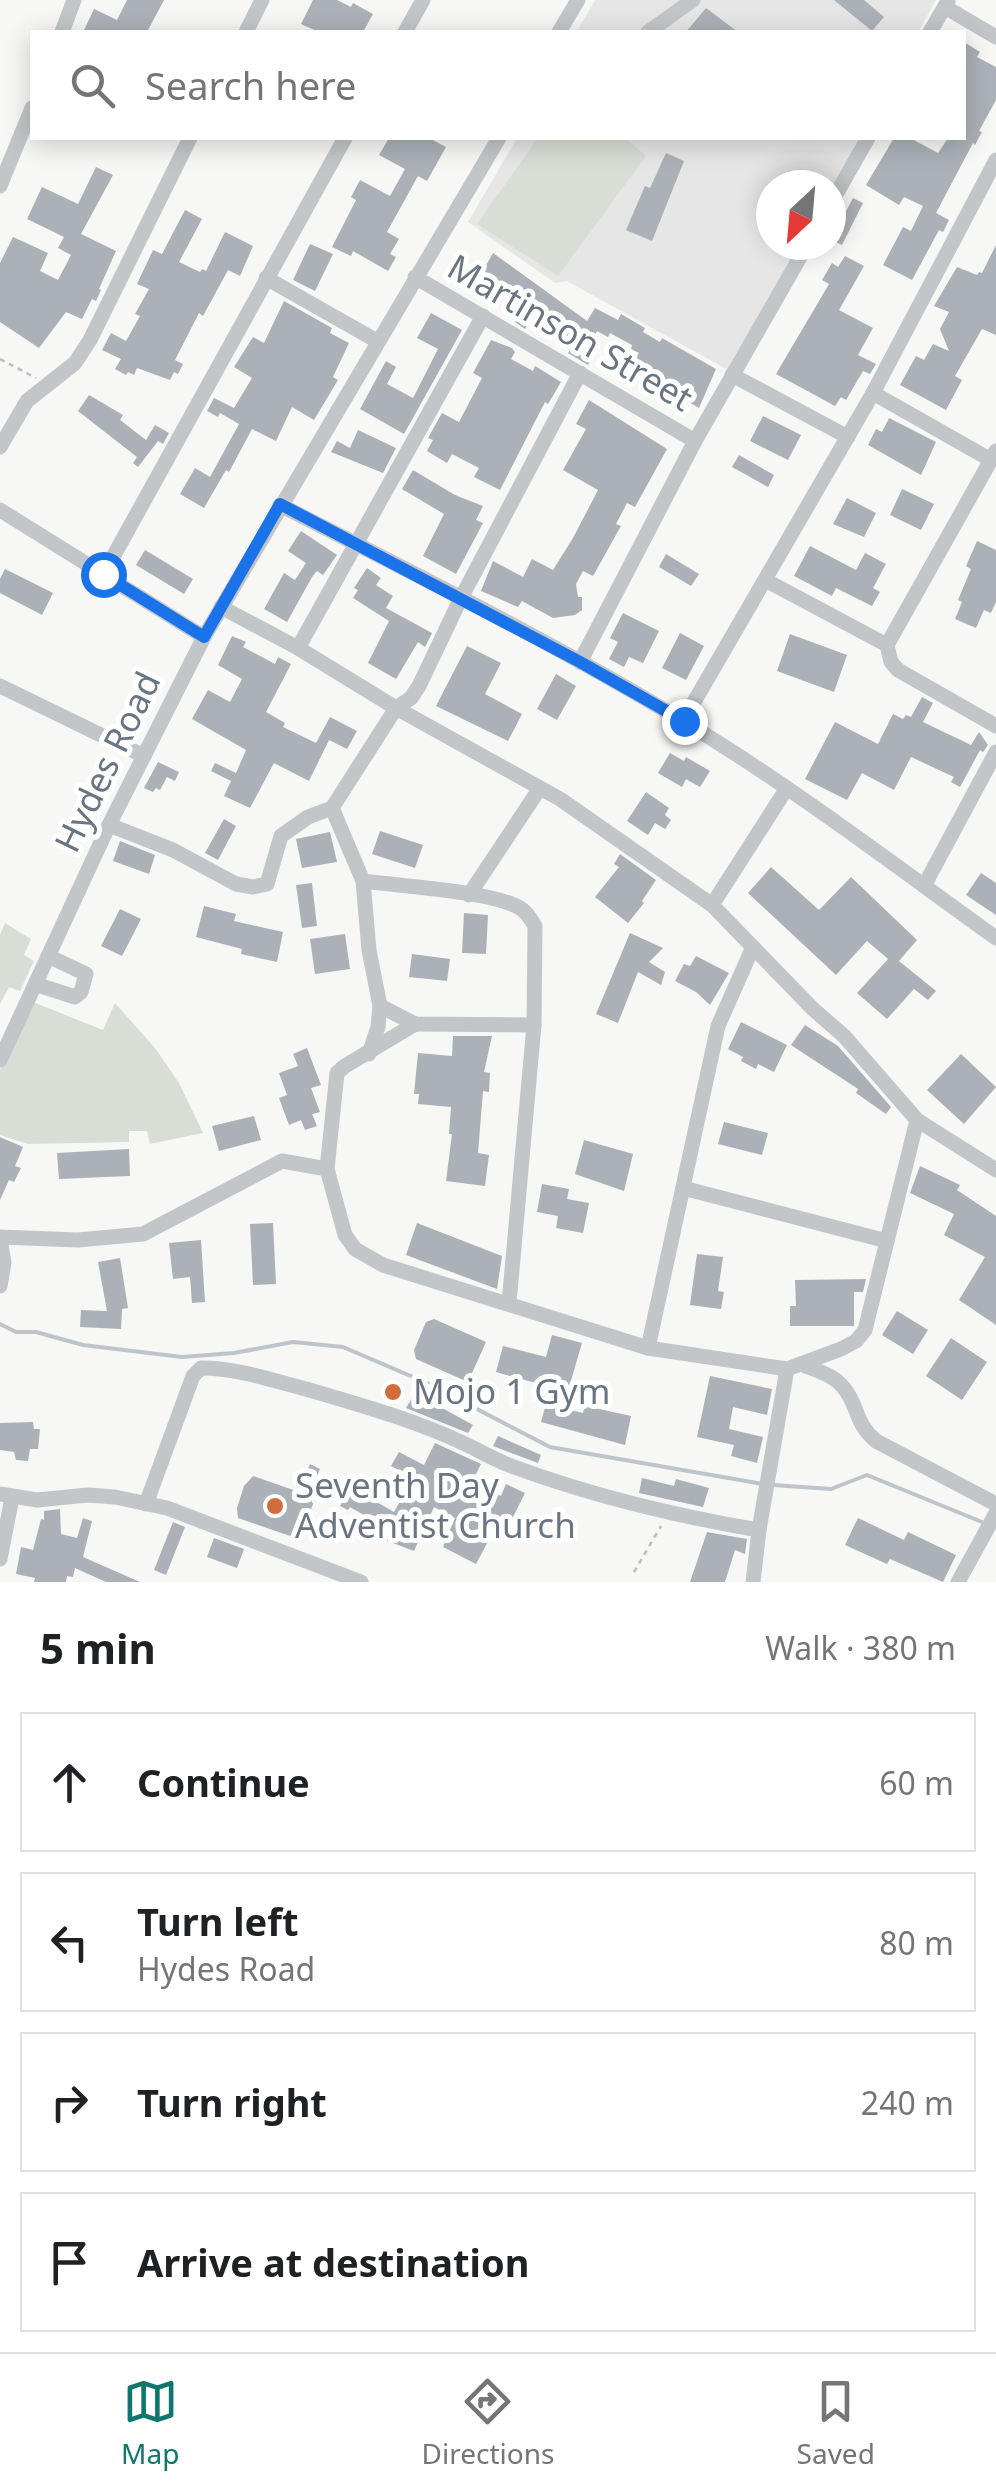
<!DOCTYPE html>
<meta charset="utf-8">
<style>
body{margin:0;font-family:"Noto Sans",sans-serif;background:#f6f6f6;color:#202124}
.compass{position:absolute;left:756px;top:170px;width:90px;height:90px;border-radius:50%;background:#fff;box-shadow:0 5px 25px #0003;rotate:206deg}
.stop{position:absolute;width:30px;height:30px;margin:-22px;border:8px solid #1a73e8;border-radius:50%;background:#fff}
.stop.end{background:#1a73e8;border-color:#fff;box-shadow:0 2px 10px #0008}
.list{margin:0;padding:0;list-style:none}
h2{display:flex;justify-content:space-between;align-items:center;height:130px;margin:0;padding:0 40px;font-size:42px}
h2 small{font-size:32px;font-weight:400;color:#757577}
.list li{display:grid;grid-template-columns:65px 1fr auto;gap:30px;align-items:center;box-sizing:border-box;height:140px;margin:0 20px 20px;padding:0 20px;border:2px solid #e0e0e0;border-radius:0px}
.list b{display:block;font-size:38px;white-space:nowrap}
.list p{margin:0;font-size:32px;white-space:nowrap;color:#757577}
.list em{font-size:32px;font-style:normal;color:#757577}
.icon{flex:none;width:55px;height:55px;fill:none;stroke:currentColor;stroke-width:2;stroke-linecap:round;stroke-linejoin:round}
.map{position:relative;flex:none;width:996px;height:1582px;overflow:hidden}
.search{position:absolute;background:#fff;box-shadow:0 5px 25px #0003;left:30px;right:30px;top:30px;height:110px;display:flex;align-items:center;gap:25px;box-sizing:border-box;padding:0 35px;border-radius:0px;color:#757577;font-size:38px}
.sheet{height:770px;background:#fff}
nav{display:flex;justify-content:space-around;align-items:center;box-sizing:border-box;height:140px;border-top:2px solid #e0e0e0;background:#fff;font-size:28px;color:#757577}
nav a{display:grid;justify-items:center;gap:5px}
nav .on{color:#0f766e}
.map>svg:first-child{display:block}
.built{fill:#e5e6e5}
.green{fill:#d8ded6}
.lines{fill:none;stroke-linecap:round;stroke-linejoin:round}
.stream{stroke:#bec5ca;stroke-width:4}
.building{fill:#abb1b6}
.path{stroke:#bbbdc0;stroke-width:2.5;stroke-dasharray:5 5;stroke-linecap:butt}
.minor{stroke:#c3c6c9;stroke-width:15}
.route{stroke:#1a73e8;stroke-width:12}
.poi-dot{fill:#d16c3b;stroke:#fff;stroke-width:4}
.labels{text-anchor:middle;stroke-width:10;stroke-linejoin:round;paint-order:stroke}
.street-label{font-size:35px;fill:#697582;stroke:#fff}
.poi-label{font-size:35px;fill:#697582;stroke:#fff;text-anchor:start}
</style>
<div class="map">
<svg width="996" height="1582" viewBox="0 0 996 1582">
<rect width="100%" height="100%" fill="#f7f7f5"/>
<g class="built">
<path d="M595 0H936L918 32H577Z"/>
<path d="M517 138H859L831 187 771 185V245H798L728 370 567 281 555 283 468 222Z"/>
</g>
<g class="green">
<path d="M538 138H625L646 156 558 276 477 224Z"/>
<path d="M5 923 31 939 24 955 34 961 20 991 9 987 0 1004V935Z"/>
<path d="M33 1002 103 1030 115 1003 155 1048 179 1083 203 1133 150 1144 147 1131H129V1142L28 1144 0 1135V1070Z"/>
</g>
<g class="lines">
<g class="stream">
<path d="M0 1324 16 1332H36L83 1345 182 1357 234 1353 293 1342 343 1347 427 1383 550 1447 763 1484"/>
<path d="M773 1485 831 1489 867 1475 982 1522"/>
</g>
</g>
<g class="building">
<path d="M127 0H164L147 32H83L94 9 117 20Z"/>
<path d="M313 0H337L351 7 353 3 373 14 363 32H319L301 24Z"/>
<path d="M834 0H864L884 17 872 31Z"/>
<path d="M706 8 738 32H686Z"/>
<path d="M964 42 980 52 977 57 996 67V100L979 131 982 132 975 145 973 143 936 213 949 220 943 232 939 230 912 280 883 265 903 227 911 231 923 206 904 197 899 205 866 185 894 138H910L938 153 948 138H964Z"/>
<path d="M389 138H429L446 147 427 181 418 176 387 232 399 239 390 254 396 257 388 271 353 251 351 256 332 247 356 200 351 197 360 180 390 196 405 169 379 155Z"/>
<path d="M666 153 684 161 652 241 626 230 645 186 650 188Z"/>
<path d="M96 167 113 175 81 234 116 251 99 289 101 290 96 301 92 299 82 319 66 312 39 348 0 322V263L13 237 48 253 40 271 58 280 71 255 58 248 64 237 27 219 42 187 78 204Z"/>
<path d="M853 198 863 203 842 245 831 240Z"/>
<path d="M185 210 202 219 179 262 200 272 202 269 206 271 225 232 253 246 240 276 228 270 203 316 199 313 175 360 183 364 178 374 174 372 170 380 137 368 134 375 128 372 126 375 115 369 121 359 102 350 111 333 126 341 140 316 135 314 149 289 137 284 153 250 162 254Z"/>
<path d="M310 244 333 254 315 291 293 280Z"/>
<path d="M996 245V335L982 329 955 376 962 380 946 410 900 385 916 356 924 360 933 344 949 351 940 329 949 312 934 306 957 267 977 275 979 272 982 273Z"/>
<path d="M493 253 587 321 595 308 618 320 621 314 645 328 643 332 660 342 662 338 716 369 699 408 630 368 639 353 631 349 632 345 610 333 608 337 597 331 587 350 594 354 588 365 568 353 570 350 559 344 562 338 533 316 525 329 515 322 526 305 493 283 486 297 473 289Z"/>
<path d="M845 256 864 266 839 310 873 328 858 355 876 364 870 374 863 371 846 400 841 397 835 406 776 374 829 284 822 280 832 263 838 267Z"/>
<path d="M284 301 332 328 330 333 349 343 333 377 338 380 314 420 292 407 276 441 252 429 229 472 226 470 204 508 180 494 195 468 210 477 239 424 220 413 218 417 207 411 214 398 234 408 252 378 234 367 253 337 264 343Z"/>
<path d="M431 313 462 330 404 434 360 409 386 361 396 367 387 384 413 398 438 349 417 338Z"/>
<path d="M491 340 512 348 515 352 511 359 533 371 535 366 561 382 548 404 545 402 500 490 474 477 479 468 452 454 447 463 427 451 433 440 428 438 442 413 459 422 482 378 473 373Z"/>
<path d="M89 395 123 415 120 420 146 440 155 425 169 433 163 444 158 441 138 467 133 463 137 457 78 411Z"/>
<path d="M589 400 667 449 635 507 627 503 616 524 621 526 593 576 583 571 576 584 578 597H582V610L575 615 553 618 522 601 518 607 481 591 493 561 523 577 532 559 553 570 573 538 598 490 563 470 586 429 576 424Z"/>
<path d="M763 416 801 435 788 460 750 441Z"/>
<path d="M889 418 936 442 921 475 868 445 876 429 882 432Z"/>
<path d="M358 430 396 448 383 473 331 452 337 441 350 448Z"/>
<path d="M739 455 774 475 768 487 732 467Z"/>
<path d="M413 470 455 495 483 506 476 520 483 523 456 574 423 556 444 514 402 489Z"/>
<path d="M902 489 934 504 921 530 890 515Z"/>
<path d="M847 498 876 513 864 537 833 524Z"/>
<path d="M301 531 337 555 323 575 317 571 312 577 287 622 264 609 284 573 295 580 306 563 288 551Z"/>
<path d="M977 541 996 550V602L991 613 984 610 976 628 955 619 962 602 958 600 971 569 966 566Z"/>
<path d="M810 546 856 570 865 553 886 564 873 588 880 592 872 606 836 588 832 596 794 576Z"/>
<path d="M145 550 193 579 184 594 136 565Z"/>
<path d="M666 554 699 574 691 586 659 567Z"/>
<path d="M367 568 381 578 376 585 393 596 386 608 432 633 425 647 418 642 396 679 368 663 389 621 353 598 358 590 354 588Z"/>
<path d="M5 569 53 593 42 615 0 593V579Z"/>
<path d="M623 613 659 631 643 663 629 657 624 667 609 659 618 642 610 638Z"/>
<path d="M680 633 704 646 686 680 662 668Z"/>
<path d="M790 634 847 655 834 692 777 671Z"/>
<path d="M232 636 246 642 243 647 275 664 278 657 291 664 266 712 285 723 283 727 316 743 330 717 357 731 347 749 329 740 309 781 274 763 250 808 224 796 231 781 211 771 215 763 236 773 246 750 192 719 208 690 230 702 242 679 218 665Z"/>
<path d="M467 646 501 663 485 694 522 714 508 741 436 706Z"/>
<path d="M556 674 576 686 557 720 537 709Z"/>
<path d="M922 697 933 703 923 722 971 745 979 732 988 745 983 752 980 750 960 787 951 782 954 777 911 757 894 790 862 773 847 800 805 779 835 722 878 744 893 714 903 719 906 715 911 717Z"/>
<path d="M670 753 684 761 686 757 710 771 700 787 686 779 682 787 658 773Z"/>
<path d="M158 762 179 772 175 781 167 777 160 790 156 788 153 792 144 788Z"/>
<path d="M646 792 669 808 665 815 671 820 665 829 655 823 648 835 627 821Z"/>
<path d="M224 819 236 826 218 860 205 853Z"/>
<path d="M380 831 423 845 415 868 372 854Z"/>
<path d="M330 832 337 862 302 868 296 839Z"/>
<path d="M120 841 155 855 149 874 113 861Z"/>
<path d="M620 854 656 880 642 901 644 903 628 923 595 897 619 867 614 864Z"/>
<path d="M771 867 819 910 851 877 917 940 899 961 936 991 928 1000 914 989 887 1019 857 993 888 959 867 941 836 975 748 893Z"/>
<path d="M981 873 996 883V915L966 895Z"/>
<path d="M312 883 317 926 302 928 296 885Z"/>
<path d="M204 906 236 914 234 921 283 932 277 962 241 954 242 949 196 937Z"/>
<path d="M120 909 141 919 122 956 101 946Z"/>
<path d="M464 913 488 915 486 954 462 953Z"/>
<path d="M630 933 663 948 649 962 665 972 661 985 638 972 618 1023 596 1014Z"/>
<path d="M345 934 350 969 315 974 310 939Z"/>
<path d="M412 954 450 959 447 981 409 977Z"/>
<path d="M696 956 729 973 710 1005 696 992 675 981 684 964 690 966Z"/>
<path d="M741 1022 787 1045 774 1072 758 1064 756 1069 741 1061 743 1057 728 1049Z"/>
<path d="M805 1025 838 1046 891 1107 886 1114 856 1093 858 1089 791 1045Z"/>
<path d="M453 1036H492L484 1072 490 1073 489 1092 483 1091 478 1153 489 1155 485 1186 446 1181 452 1134H449L451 1107 418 1104 419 1094H414L418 1053 452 1056Z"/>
<path d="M307 1048 321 1085 311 1088 320 1112 312 1114 317 1126 305 1130 301 1120 289 1125 279 1098 287 1095 279 1073 298 1066 293 1054Z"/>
<path d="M961 1054 996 1087 964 1124 927 1090Z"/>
<path d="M254 1116 261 1140 219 1151 212 1126Z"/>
<path d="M724 1122 768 1133 762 1155 718 1144Z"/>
<path d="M0 1137 23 1147 15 1166 21 1168 14 1182 9 1180 0 1200Z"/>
<path d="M584 1140 633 1154 624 1191 575 1174Z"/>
<path d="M129 1149 130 1176 59 1179 57 1153Z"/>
<path d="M920 1166 960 1185 957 1190 996 1216V1325L959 1300 985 1257 944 1235 954 1214 910 1193Z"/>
<path d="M542 1184 569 1189 567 1199 589 1203 583 1233 556 1228 558 1216 537 1212Z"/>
<path d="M273 1223 276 1284 253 1285 250 1224Z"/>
<path d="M417 1223 502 1256 497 1289 406 1255Z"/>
<path d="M201 1240 205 1302 192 1303 190 1277 173 1279 169 1243Z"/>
<path d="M697 1254 723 1257 718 1291 724 1292 721 1309 690 1305Z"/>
<path d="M120 1258 128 1308 122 1309 121 1329 80 1327 81 1310 107 1311 98 1262Z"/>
<path d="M866 1279 863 1292H854V1326H790V1306H796L795 1280Z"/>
<path d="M897 1311 928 1330 913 1354 882 1335Z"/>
<path d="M434 1319 486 1342 468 1382 416 1359 414 1350 426 1322Z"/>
<path d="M552 1335 582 1343 563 1408 583 1413 585 1406 631 1416 625 1445 541 1422 548 1396 536 1392 539 1384 496 1372 503 1346 546 1357Z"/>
<path d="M951 1338 987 1362 962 1400 926 1376Z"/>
<path d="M710 1376 772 1389 767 1415 733 1407 729 1429 763 1437 757 1463 731 1456 734 1445 697 1437Z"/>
<path d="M415 1393 473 1425 468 1433 406 1408Z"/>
<path d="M33 1422 34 1429H40L38 1449H30L28 1461 16 1460 14 1452 0 1450V1423Z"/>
<path d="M498 1436 541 1455 538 1463 493 1446Z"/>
<path d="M435 1443 481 1464 472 1482 501 1496 506 1484 525 1493 502 1539 492 1534 476 1564 443 1547 455 1518 434 1507 414 1551 385 1540 387 1536 382 1533 385 1527 350 1507 348 1510 340 1506 350 1487 394 1512 402 1498 406 1500 416 1479 391 1466 399 1452 424 1465Z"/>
<path d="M310 1464 320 1469 309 1494 313 1504 303 1532 296 1538 238 1518 237 1508 244 1486 253 1476 299 1492Z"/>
<path d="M642 1478 674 1486 676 1479 709 1488 703 1507 639 1493Z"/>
<path d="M60 1509 61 1534 77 1538 83 1518 92 1521 83 1557 140 1582H106L75 1568 73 1577 67 1576 66 1582H34L35 1578 16 1574 21 1547 33 1550 41 1519 44 1520V1511Z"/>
<path d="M858 1518 904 1540 908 1532 956 1555 943 1582 890 1559 887 1564 845 1545Z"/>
<path d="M173 1522 185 1527 166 1575 154 1570Z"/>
<path d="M707 1532 747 1539 745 1554 735 1550 725 1582H690Z"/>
<path d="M214 1538 244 1549 237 1568 207 1557Z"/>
</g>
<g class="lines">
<g class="path">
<path d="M0 359 36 378"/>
<path d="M634 1572 661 1526"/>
</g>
<g class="minor">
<path d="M945 7 996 37"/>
<path d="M62 32 74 0"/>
<path d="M246 32 262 0"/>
<path d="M405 32 423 0"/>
<path d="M559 32 578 0"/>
<path d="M648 32 693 0"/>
<path d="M930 32 948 1"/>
<path d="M0 186 32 108"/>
<path d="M831 203 868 138"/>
<path d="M415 277 695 441"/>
<path d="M266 278 377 341"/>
<path d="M732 375 848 437"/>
<path d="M873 393 991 460"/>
<path d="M0 447 27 401 75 363 90 340 190 138"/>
<path d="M280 505C415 574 552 642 683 721 791 786 893 864 996 938"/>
<path d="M0 510 204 637"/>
<path d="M103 575 345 138"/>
<path d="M767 581 887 645 891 662 898 670 996 726"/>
<path d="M221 607 298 648 396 708 560 799 712 905 813 1009 844 1036 917 1120 996 1170"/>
<path d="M887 645 996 451"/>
<path d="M298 648 483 316"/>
<path d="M580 662 695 441 807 245"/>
<path d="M0 686 144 756"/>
<path d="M683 721 873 393 996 160"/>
<path d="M332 808 363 881 369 950 380 1006 378 1027 369 1054"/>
<path d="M109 825 173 850 236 884 253 887 267 884 281 836 308 817 332 808 396 708 411 698 419 686 460 600 580 373"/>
<path d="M363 881C399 886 491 891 520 908 527 912 530 918 535 926L534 1025 509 1303"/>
<path d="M924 886 996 752"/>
<path d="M469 895 540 788"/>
<path d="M712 905 787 788"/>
<path d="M35 984 75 997 81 992 86 974 48 956"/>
<path d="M380 1006 415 1024 534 1025"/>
<path d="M415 1024 345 1066 337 1073 327 1169 345 1235 355 1249 383 1265 648 1348 787 1369 841 1349 856 1341 865 1330 917 1120"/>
<path d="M0 1060 109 825 204 637 499 138"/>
<path d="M683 1188 887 1241"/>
<path d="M0 1237 78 1240 143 1234 282 1161 327 1169"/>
<path d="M0 1238 4 1263 0 1286"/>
<path d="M648 1348 718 1026 753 947"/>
<path d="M801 1364C815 1370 834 1375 843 1387 859 1405 854 1423 876 1441L996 1504"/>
<path d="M0 1494 37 1500 88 1495 115 1497 167 1508 361 1582"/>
<path d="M146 1504 193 1376 201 1368C236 1368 272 1380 306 1389 360 1405 415 1420 465 1444 482 1452 497 1461 514 1467 593 1496 676 1516 759 1530"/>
<path d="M0 1559 12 1498"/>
<path d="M753 1582 759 1530 787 1369"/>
<path d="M958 1582 996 1513"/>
</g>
</g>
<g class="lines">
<path class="route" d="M103 574 204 637 280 504 580 662 684 721"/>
</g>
<g class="poi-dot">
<circle cx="393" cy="1392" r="10"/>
<circle cx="275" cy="1506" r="10"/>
</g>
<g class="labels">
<g class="street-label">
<text transform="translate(570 333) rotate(30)" y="12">Martinson Street</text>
<text transform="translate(108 762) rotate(-64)" y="12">Hydes Road</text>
</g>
<g class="poi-label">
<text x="413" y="1404">Mojo 1 Gym</text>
<text x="295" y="1498">Seventh Day<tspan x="295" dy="40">Adventist Church</tspan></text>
</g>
</g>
</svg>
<svg class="compass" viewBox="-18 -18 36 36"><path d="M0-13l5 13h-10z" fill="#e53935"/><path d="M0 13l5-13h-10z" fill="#757577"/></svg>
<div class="stop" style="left:103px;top:574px"></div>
<div class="stop end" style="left:684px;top:721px"></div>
<div class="search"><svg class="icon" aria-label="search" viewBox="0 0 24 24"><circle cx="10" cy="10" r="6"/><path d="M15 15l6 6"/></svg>Search here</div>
</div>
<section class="sheet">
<h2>5 min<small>Walk · 380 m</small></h2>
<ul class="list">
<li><svg class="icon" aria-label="ahead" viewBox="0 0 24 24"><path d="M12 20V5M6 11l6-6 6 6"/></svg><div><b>Continue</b></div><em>60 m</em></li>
<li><svg class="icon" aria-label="left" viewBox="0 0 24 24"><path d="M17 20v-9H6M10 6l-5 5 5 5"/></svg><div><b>Turn left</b><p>Hydes Road</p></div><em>80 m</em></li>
<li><svg class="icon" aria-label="right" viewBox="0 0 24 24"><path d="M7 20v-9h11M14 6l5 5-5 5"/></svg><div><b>Turn right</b></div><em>240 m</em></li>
<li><svg class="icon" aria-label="arrive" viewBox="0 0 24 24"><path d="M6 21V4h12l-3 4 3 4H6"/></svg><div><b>Arrive at destination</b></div></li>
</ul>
</section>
<nav>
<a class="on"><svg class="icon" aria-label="map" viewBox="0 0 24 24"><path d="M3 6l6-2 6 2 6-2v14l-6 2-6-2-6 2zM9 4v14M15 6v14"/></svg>Map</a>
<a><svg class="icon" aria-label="directions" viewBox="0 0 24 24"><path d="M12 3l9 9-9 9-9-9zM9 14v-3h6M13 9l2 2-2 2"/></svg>Directions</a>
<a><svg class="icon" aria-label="saved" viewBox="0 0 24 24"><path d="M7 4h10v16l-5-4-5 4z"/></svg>Saved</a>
</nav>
